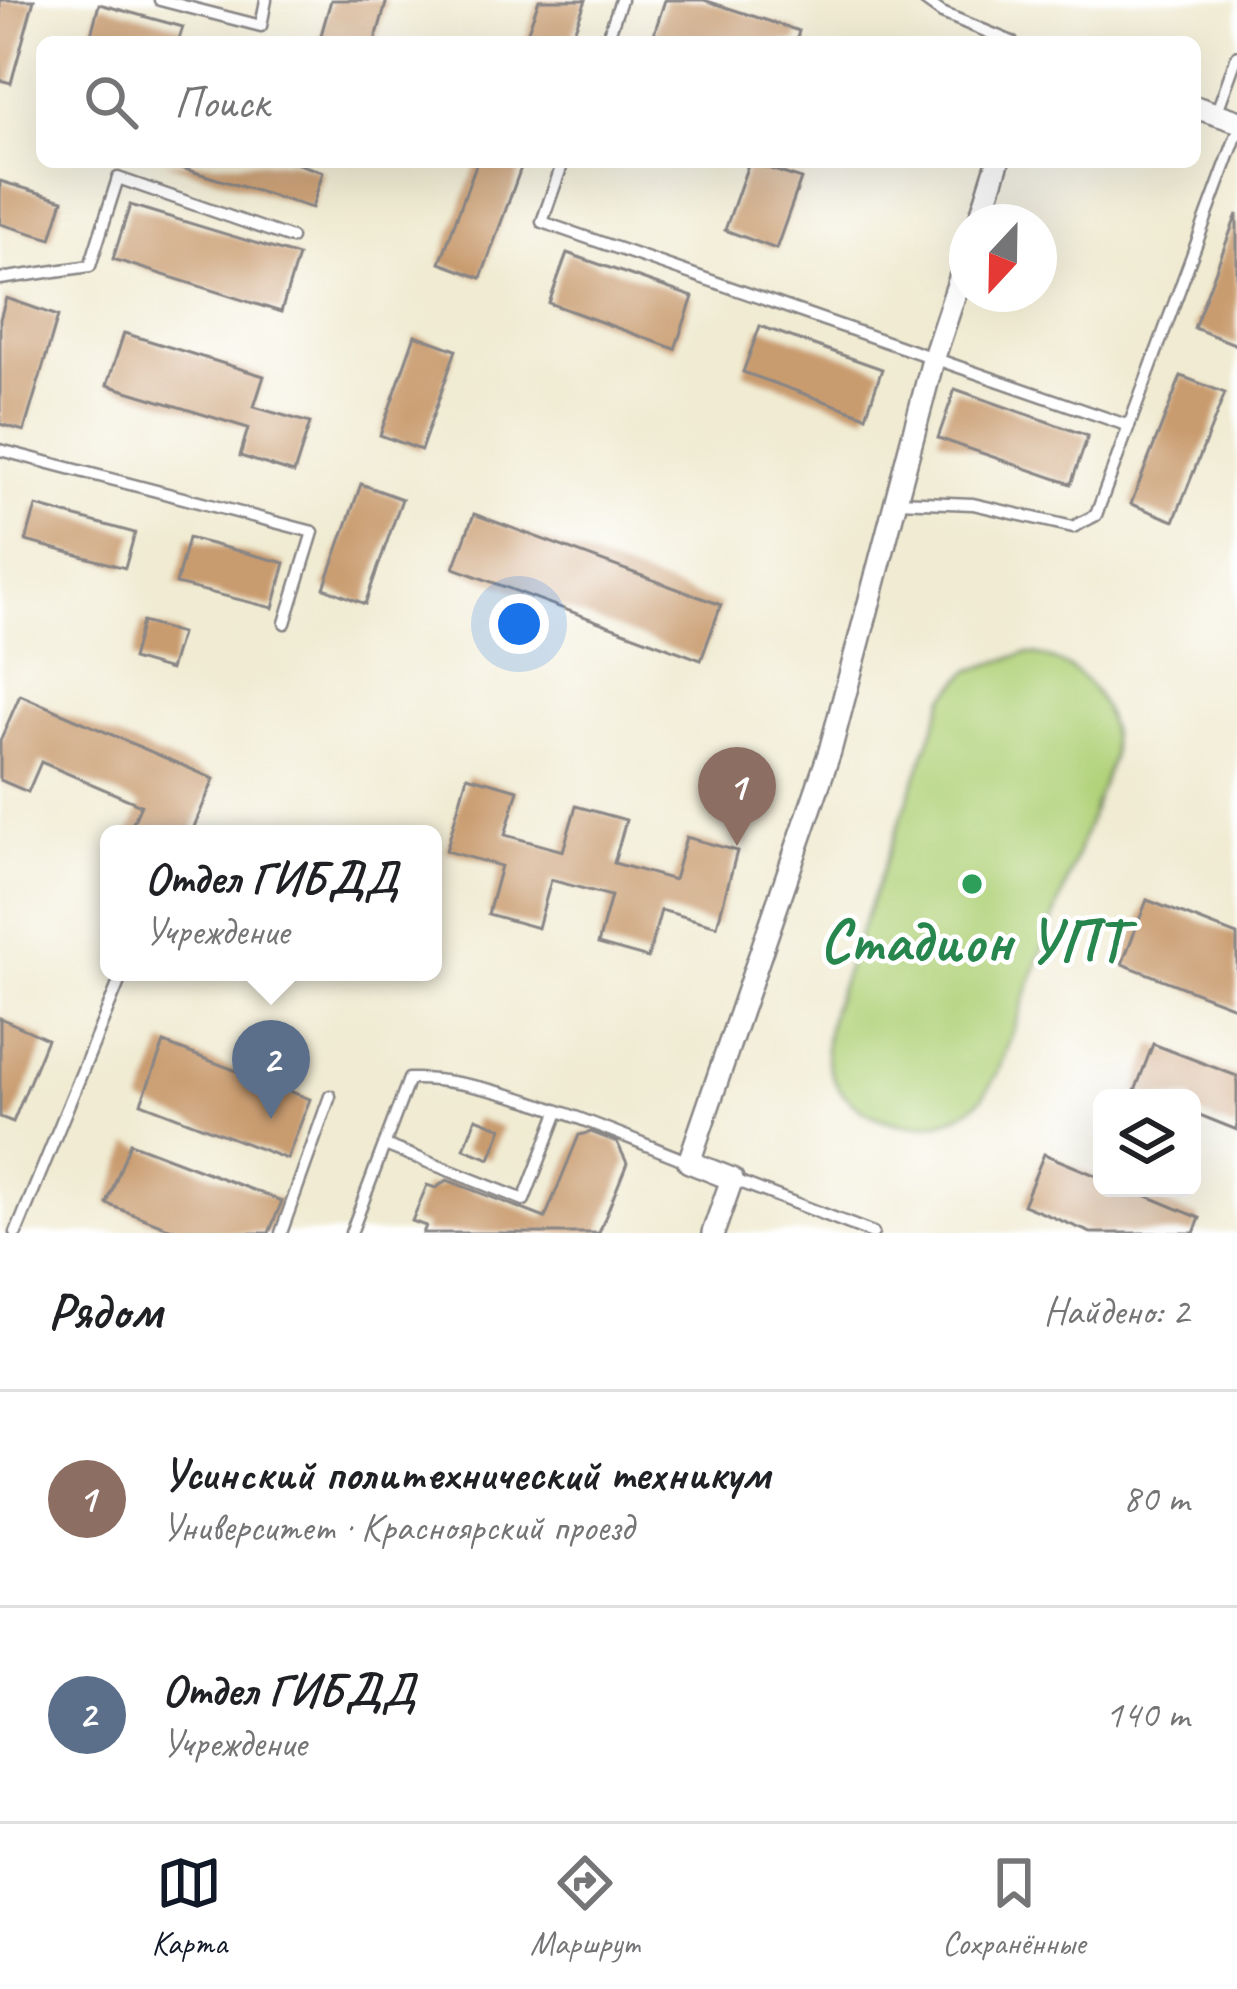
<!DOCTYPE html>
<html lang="ru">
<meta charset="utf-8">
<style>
body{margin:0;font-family:Caveat,sans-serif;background:#f6f6f6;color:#202124}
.controls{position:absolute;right:36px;bottom:36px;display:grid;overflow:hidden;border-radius:18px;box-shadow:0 12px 48px #0002}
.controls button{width:108px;height:108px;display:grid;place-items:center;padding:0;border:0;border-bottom:3px solid #e0e0e0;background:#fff;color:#202124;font:60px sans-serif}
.compass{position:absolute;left:949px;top:204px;width:108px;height:108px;border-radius:50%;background:#fff;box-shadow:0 12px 48px #0002;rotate:202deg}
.you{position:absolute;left:519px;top:624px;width:42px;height:42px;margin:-30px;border:9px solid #fff;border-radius:50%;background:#1a73e8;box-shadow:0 0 0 18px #1a73e833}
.badge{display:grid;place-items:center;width:78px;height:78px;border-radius:50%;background:#111827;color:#fff;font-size:39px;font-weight:700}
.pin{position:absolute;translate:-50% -99px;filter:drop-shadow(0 3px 6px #0008)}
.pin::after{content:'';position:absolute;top:63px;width:42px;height:36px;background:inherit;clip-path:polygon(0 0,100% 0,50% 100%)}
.popup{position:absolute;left:100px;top:825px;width:342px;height:156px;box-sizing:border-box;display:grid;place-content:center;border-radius:18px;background:#fff;filter:drop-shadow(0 3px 9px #0005);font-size:39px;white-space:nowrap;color:#757577}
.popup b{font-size:45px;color:#202124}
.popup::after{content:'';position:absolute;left:50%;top:100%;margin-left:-24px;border:24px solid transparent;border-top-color:#fff}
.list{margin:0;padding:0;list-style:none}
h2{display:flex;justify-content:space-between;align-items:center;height:156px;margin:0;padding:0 48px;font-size:51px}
h2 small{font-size:39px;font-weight:400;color:#757577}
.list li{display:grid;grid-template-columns:78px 1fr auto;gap:36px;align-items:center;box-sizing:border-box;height:216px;padding:0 48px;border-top:3px solid #e0e0e0}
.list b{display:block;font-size:45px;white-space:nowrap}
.list p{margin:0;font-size:39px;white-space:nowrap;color:#757577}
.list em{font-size:39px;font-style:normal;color:#757577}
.icon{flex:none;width:66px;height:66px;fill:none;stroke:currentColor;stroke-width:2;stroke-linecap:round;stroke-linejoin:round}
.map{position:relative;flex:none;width:1237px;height:1233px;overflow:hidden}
.search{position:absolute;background:#fff;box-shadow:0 12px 48px #0002;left:36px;right:36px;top:36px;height:132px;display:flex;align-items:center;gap:30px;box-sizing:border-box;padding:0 42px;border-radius:18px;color:#757577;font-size:45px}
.sheet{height:588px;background:#fff}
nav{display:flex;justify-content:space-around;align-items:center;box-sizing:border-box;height:168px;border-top:3px solid #e0e0e0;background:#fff;font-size:33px;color:#757577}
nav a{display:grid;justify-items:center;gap:6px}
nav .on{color:#111827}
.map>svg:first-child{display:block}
.park{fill:#b1d279;stroke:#6a7a5a;stroke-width:3}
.building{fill:#c99c6f}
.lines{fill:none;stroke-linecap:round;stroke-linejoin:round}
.lane-casing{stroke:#898686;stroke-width:15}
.street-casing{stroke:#898686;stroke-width:26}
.lane{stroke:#fff;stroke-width:10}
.street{stroke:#fff;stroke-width:21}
.leisure-dot{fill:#2e9e5b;stroke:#fff;stroke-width:4.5}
.labels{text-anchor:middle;stroke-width:9;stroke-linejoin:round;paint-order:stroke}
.leisure-label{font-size:60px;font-weight:bold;fill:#27864d;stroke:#fff}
</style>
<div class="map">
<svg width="1237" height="1233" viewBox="0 0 1237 1233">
<rect width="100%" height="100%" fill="#fff"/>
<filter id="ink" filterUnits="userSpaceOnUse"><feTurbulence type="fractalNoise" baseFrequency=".00833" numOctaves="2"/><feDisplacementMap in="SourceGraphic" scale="24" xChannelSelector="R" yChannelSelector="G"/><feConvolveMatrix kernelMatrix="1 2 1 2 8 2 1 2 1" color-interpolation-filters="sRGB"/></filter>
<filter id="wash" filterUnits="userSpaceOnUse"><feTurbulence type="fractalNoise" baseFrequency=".004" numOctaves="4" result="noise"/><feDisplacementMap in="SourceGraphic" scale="48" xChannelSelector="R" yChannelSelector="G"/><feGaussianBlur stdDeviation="2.7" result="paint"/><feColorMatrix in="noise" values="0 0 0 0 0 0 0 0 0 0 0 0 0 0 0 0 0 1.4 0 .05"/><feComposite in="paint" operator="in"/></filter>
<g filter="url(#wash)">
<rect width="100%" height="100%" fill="#f0ebd2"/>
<path class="park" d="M1026 653C1083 661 1114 701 1112 758L999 1070C993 1080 987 1094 978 1102 928 1149 828 1121 826 1048 825 1036 830 1022 832 1010L945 697 969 671Z"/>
<g id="blocks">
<g class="building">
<path d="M0 0H34L11 83 0 80Z"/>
<path d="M331 0H387L375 42H319Z"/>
<path d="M539 0H586L570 42H524Z"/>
<path d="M665 0H704L799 31 796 42H658L652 40Z"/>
<path d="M99 4 183 27 178 42H89Z"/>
<path d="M292 162 323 172 312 208 165 163Z"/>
<path d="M477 162H523L481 278 440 263Z"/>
<path d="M749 162 801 179 776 249 725 230Z"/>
<path d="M0 181 63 200 51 239 0 224Z"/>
<path d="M130 205 298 256 281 312 113 259Z"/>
<path d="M1237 214V345L1194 328Z"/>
<path d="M567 253 693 297 675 349 549 303Z"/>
<path d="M6 298 58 316 24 431 0 424V319Z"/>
<path d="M760 326 882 369 866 416 743 372Z"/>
<path d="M124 333 264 376 254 407 310 423 294 473 240 456 248 428 107 385Z"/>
<path d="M415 335 456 350 421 450 380 435Z"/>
<path d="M1181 376 1225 393 1174 521 1131 504Z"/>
<path d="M955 389 1088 436 1071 484 938 438Z"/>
<path d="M361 484 402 499 365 604 324 588Z"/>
<path d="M36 506 135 533 125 568 26 541Z"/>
<path d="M474 514 721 605 701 660 454 568Z"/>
<path d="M188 538 285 563 273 608 176 584Z"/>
<path d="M142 622 181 633 170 670 132 659Z"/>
<path d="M20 695 214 779 191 834H128L141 805 41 762 28 792 0 780V741Z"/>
<path d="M467 776 518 790 505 835 563 851 576 806 626 820 614 863 674 880 686 837 737 851 717 926 661 910 648 958 598 944 611 896 551 880 538 928 488 914 501 866 446 851Z"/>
<path d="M1147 900 1237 935V1008L1122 964Z"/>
<path d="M0 1018 47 1039 13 1122 0 1117Z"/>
<path d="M164 1043 310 1099 287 1159 141 1103Z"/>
<path d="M1153 1044 1237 1076V1130L1192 1112V1098H1154L1135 1091Z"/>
<path d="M476 1118 502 1128 490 1159 464 1149Z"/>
<path d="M591 1132 617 1142 627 1163 599 1233H423L426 1226 412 1221 427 1185 436 1188 447 1180 545 1218 579 1135Z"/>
<path d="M130 1143 282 1201 269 1233H181L107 1204Z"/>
<path d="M1044 1154 1102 1178V1188H1128L1200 1218 1194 1233H1091L1023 1205Z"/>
</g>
</g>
</g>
<g filter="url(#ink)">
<use href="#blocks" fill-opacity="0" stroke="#898686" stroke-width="3"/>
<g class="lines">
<g class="lane-casing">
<g id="lane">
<path d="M160 0 261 26 266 0"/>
<path d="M924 0 942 13 1012 42"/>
<path d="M606 42 621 0"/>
<path d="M1216 114 1237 56"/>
<path d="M563 162 542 222 1129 426"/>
<path d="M0 279 90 266 118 178 291 238"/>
<path d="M0 450 313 532 285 623"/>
<path d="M897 501 973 504 1073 527 1096 515 1237 134"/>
<path d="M385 1145 524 1200 558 1112"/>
<path d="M732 1179 873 1233"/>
<path d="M16 1233 123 972"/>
<path d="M281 1233 330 1096"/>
<path d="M351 1233 409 1079C490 1076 613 1132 689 1162"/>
</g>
</g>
<g class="street-casing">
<g id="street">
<path d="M1195 107 1237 121"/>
<path d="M979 222 998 162"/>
<path d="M713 1233 732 1179 689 1162 830 751 933 360 967 257"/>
</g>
</g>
<use href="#lane" class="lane"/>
<use href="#street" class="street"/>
</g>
</g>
<circle class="leisure-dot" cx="972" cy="884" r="12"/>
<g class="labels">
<g class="leisure-label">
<text x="972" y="961">Стадион УПТ</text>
</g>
</g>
</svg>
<div class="controls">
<button><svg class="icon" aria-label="layers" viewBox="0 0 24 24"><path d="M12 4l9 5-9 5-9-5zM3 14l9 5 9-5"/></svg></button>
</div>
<svg class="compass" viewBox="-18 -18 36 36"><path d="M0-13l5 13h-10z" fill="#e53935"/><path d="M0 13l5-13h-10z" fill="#757577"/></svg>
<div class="you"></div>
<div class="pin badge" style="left:737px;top:846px;background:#8d6e63">1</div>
<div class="pin badge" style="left:271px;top:1119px;background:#5c6f8a">2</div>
<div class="popup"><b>Отдел ГИБДД</b>Учреждение</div>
<div class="search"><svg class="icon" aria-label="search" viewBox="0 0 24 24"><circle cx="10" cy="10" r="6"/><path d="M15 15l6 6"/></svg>Поиск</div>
</div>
<section class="sheet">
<h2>Рядом<small>Найдено: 2</small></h2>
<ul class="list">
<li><span class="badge" style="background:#8d6e63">1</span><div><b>Усинский политехнический техникум</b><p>Университет · Красноярский проезд</p></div><em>80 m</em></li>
<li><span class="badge" style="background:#5c6f8a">2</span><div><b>Отдел ГИБДД</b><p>Учреждение</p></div><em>140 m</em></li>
</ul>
</section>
<nav>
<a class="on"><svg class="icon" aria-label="map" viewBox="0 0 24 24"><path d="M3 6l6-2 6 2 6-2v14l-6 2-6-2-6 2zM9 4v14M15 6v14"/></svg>Карта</a>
<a><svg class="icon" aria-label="directions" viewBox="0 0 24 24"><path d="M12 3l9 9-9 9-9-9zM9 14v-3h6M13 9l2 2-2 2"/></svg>Маршрут</a>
<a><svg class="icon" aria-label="saved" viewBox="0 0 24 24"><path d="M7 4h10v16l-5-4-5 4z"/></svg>Сохранённые</a>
</nav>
